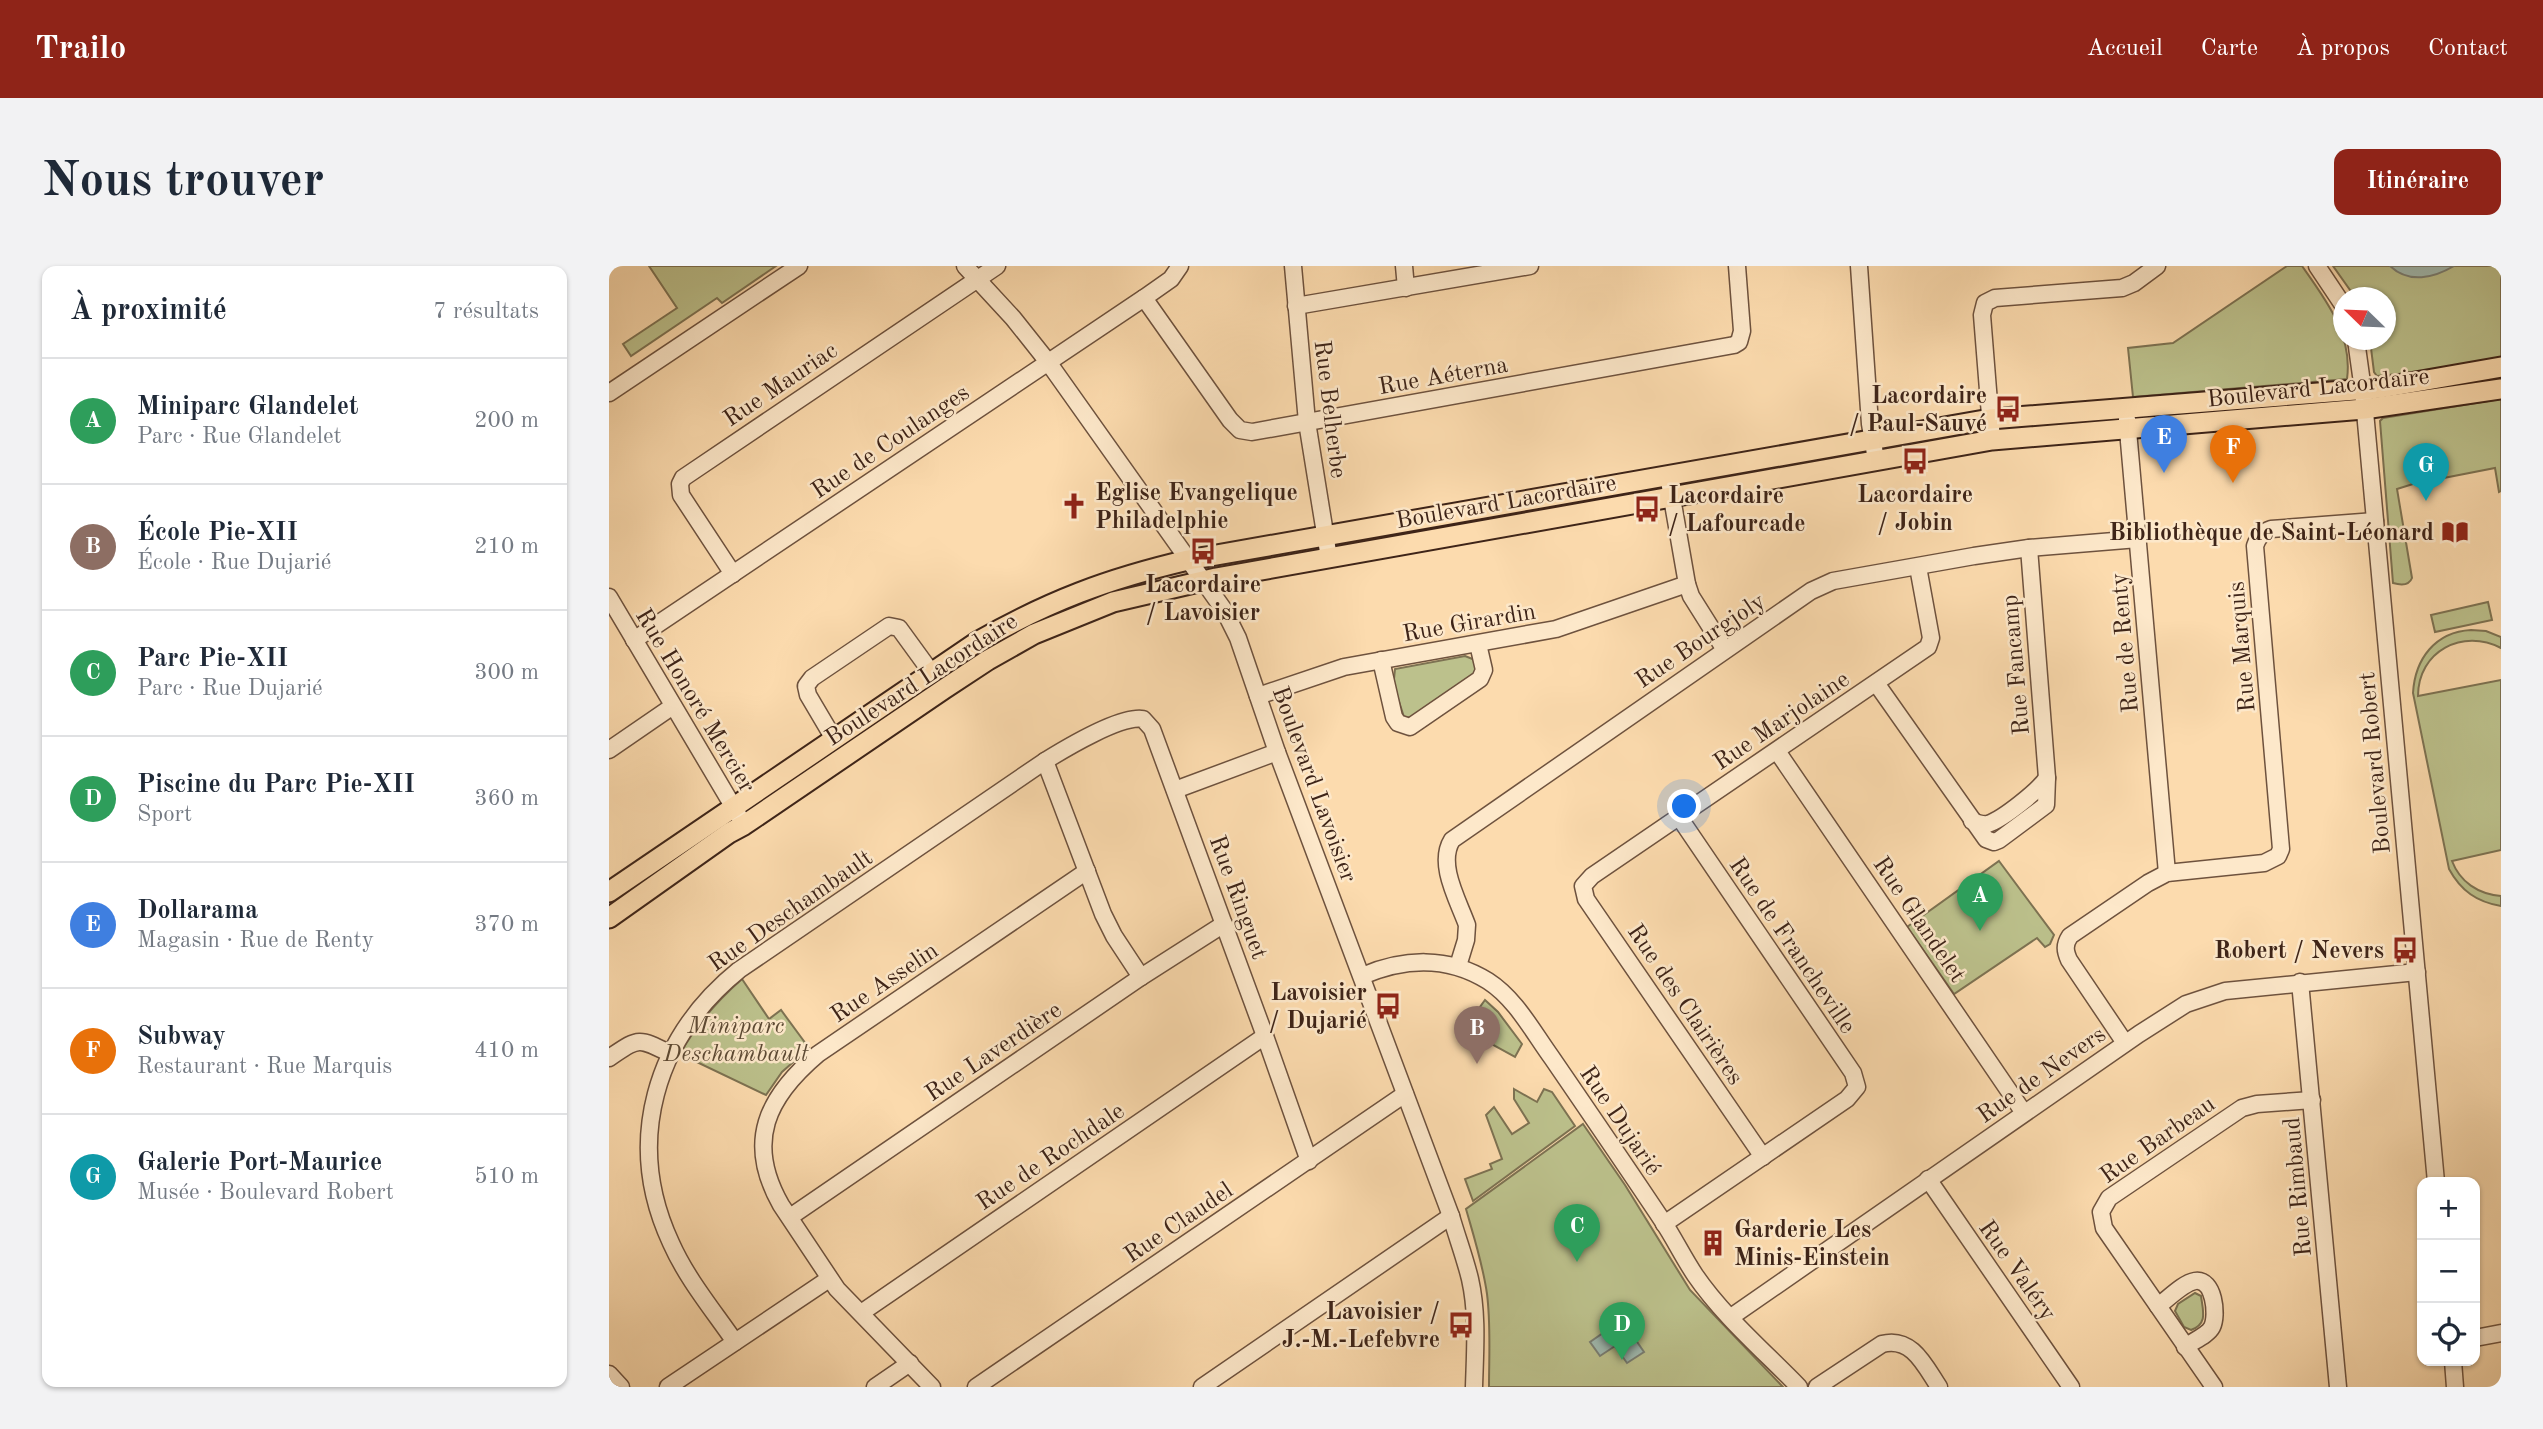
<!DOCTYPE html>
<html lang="fr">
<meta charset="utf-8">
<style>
body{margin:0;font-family:"Old Standard TT",serif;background:#f2f2f3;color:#1f2937}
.controls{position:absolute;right:21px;bottom:21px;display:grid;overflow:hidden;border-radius:14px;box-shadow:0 2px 5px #0004}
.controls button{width:63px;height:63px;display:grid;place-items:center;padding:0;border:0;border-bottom:2px solid #e0e1e3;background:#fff;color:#1f2937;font:35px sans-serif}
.compass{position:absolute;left:1724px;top:21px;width:63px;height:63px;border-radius:50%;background:#fff;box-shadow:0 2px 5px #0004;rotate:293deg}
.you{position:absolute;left:1076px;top:541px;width:24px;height:24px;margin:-18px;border:5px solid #fff;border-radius:50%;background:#1a73e8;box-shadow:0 0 0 10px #1a73e833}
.badge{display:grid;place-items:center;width:46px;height:46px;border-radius:50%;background:#8f2418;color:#fff;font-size:23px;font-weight:700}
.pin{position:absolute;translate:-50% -58px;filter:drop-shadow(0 2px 4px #0008)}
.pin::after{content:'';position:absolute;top:37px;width:24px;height:21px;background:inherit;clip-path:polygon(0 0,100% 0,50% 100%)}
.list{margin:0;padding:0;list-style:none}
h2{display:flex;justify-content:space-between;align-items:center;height:91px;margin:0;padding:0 28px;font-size:30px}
h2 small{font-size:23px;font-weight:400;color:#747a83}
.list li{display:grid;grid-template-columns:46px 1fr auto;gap:21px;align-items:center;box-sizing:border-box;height:126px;padding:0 28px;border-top:2px solid #e0e1e3}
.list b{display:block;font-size:26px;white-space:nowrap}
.list p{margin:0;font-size:23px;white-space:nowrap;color:#747a83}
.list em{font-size:23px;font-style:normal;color:#747a83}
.icon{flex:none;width:38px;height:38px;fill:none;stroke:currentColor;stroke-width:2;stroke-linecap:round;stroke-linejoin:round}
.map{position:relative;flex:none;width:1892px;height:1121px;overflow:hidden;border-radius:14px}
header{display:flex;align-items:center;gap:42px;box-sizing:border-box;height:98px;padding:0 35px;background:#8f2418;color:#fff}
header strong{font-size:33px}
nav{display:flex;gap:38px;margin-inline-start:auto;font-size:24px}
.intro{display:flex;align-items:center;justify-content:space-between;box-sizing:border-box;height:168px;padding:0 42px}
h1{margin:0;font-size:49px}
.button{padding:18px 32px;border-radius:14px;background:#8f2418;color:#fff;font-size:24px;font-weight:700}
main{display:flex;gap:42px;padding:0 42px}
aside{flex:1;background:#fff;border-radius:14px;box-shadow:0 2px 5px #0004}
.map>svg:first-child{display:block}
.green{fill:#bcc18c;stroke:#7d7252;stroke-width:2}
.water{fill:#a0bab0;stroke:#797e73;stroke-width:2}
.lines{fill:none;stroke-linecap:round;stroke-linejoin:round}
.minor-casing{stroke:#6e523e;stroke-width:19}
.major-casing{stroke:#3e2418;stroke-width:23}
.minor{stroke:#fde8ca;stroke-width:16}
.major{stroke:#fcdbae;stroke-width:19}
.labels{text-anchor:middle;stroke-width:5;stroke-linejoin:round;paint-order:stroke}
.street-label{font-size:24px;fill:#3e2418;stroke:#fde8ca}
.poi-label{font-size:24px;font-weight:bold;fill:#3e2418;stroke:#fde8ca;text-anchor:end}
.park-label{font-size:24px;font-style:italic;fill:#5e4b35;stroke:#fde8ca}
</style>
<header>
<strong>Trailo</strong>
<nav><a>Accueil</a><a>Carte</a><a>À propos</a><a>Contact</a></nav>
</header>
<div class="intro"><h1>Nous trouver</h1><a class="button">Itinéraire</a></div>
<main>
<aside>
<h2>À proximité<small>7 résultats</small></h2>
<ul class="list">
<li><span class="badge" style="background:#2e9e5b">A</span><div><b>Miniparc Glandelet</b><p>Parc · Rue Glandelet</p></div><em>200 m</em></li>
<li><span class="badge" style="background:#8d6e63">B</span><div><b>École Pie-XII</b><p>École · Rue Dujarié</p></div><em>210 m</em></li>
<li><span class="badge" style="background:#2e9e5b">C</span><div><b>Parc Pie-XII</b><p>Parc · Rue Dujarié</p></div><em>300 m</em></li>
<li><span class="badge" style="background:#2e9e5b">D</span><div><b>Piscine du Parc Pie-XII</b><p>Sport</p></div><em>360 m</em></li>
<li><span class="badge" style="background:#3f7fe0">E</span><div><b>Dollarama</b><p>Magasin · Rue de Renty</p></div><em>370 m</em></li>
<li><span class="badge" style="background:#e8710a">F</span><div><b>Subway</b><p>Restaurant · Rue Marquis</p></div><em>410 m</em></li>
<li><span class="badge" style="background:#0f9aa8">G</span><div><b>Galerie Port-Maurice</b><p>Musée · Boulevard Robert</p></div><em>510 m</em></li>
</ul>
</aside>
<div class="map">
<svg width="1892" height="1121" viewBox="0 0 1892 1121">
<rect width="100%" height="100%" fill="#fcdbae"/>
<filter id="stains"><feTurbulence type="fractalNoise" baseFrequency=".00286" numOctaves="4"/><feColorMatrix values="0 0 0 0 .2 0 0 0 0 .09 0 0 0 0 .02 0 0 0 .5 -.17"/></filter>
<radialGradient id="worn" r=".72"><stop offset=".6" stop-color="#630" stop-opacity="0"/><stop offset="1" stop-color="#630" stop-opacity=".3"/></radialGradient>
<g class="green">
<path d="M40 0H167L113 37 108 32 22 90 14 78 68 42Z"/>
<path d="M1678 0H1693C1717 34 1744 69 1738 113L1524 131 1519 82 1564 77Z"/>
<path d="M1724 0H1892V92L1809 106 1768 110 1765 106 1761 74H1776V32L1746 31Z"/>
<path d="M1892 133V225L1890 226 1886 202 1804 218 1788 223 1803 312C1800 320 1791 319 1784 317L1771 155 1774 152Z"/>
<path d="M1879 336 1883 354 1826 366 1822 349Z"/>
<path d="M1862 364 1877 365 1892 371V382C1854 362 1809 385 1809 430L1892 414V584L1843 595C1851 616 1869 628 1892 630V640C1868 636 1852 625 1840 603L1804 427C1806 393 1826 366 1862 364Z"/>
<path d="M856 390 866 394V408L802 452 795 451 783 414 785 413 786 403Z"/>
<path d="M1390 595 1445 669 1441 678 1436 681 1428 672 1345 728 1298 661Z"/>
<path d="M133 713 160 753 172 744 200 782 173 806 157 829 71 788C87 759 108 735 133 713Z"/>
<path d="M876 734 889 746 913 778 906 791 855 763Z"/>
<path d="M905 823 928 836 935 823 943 826 966 860 864 935 856 913 883 903 881 898 893 893 877 849 885 841 903 868 920 857 905 833Z"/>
<path d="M974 858 1016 919 1081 1024 1174 1121H880C880 1090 882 1059 878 1028 874 999 865 971 857 943Z"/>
<path d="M1586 1027 1592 1030C1594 1045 1599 1058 1582 1064L1575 1061 1566 1045 1569 1038Z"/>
</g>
<g class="water">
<path d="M1781 0H1845C1825 12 1800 18 1781 0Z"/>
<path d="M1013 1054 1035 1086 1018 1097 1006 1080 991 1090 981 1076Z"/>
</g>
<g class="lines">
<g class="minor-casing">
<g id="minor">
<path d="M356 0 404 52 439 96 615 344 629 372 668 486 842 950C848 971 856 992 861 1013 869 1048 866 1085 865 1121"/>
<path d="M684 0 698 156 720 292"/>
<path d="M795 0 797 22"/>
<path d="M1250 0 1261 158 1267 194"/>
<path d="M1708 0 1734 39"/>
<path d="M535 32 621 154 631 164 643 166 1125 79 1130 76 1133 65 1128 0"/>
<path d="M687 40 921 0"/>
<path d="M1747 74 1754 124 1827 916"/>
<path d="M0 127 190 0"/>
<path d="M1518 153 1558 607"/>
<path d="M1383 174 1373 49 1376 37 1386 32 1513 22 1525 17 1548 0"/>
<path d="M1059 209 1078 318 1082 330 1116 384"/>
<path d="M124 308 72 229 71 218 74 212 388 0"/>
<path d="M0 331 131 552"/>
<path d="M25 374 535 32 562 13 571 0"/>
<path d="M772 394 785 451 789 457 801 461 871 413 875 404 869 378"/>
<path d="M1267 417 1377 573 1385 576 1390 574 1437 539 1438 512 1420 282"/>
<path d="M649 430 735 401 947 363 1078 318"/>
<path d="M225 473 199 429 197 420 203 412 280 360 290 362 322 406"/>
<path d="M0 484 64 440"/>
<path d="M1168 485 1415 847"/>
<path d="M436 495 494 648 505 670 532 711"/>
<path d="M566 524 668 486"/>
<path d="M1363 555C1368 557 1373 559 1379 558 1394 553 1429 525 1438 512"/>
<path d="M849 700 857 674 858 659C849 634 828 598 843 574L1202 325 1224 315 1365 290 1420 282 1529 273"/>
<path d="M753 710C795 692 839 690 879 715 907 733 924 766 943 792 980 846 1017 900 1053 954 1065 972 1074 991 1086 1009 1114 1050 1155 1085 1190 1121"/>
<path d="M1691 716 1729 1121"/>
<path d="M1516 777 1460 694C1456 685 1455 679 1461 670L1539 617 1558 607 1655 597 1669 590 1672 583 1646 280C1649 271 1653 266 1662 263L1766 255"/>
<path d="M0 792C30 772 28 771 60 787"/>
<path d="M1154 891 977 633 974 620 983 610 1319 381 1322 372 1309 301"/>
<path d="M1319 913 1462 1121"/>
<path d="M181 951 532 711 615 658"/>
<path d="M1055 958 1238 833 1248 821 1244 807 1070 551"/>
<path d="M1549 1040C1559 1033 1574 1017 1586 1015 1605 1012 1609 1049 1603 1061 1599 1069 1584 1075 1576 1081"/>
<path d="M252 1047 656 770"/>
<path d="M1122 1051 1530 768 1577 738 1616 725 1808 706"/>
<path d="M1866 1072 1892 1067"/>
<path d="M126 1076C104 1044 78 1013 62 977 15 876 46 772 130 704L436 495C457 482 512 449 534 453L543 463 656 770 700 895"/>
<path d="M1844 1095 1846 1121"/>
<path d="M0 1108 12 1121"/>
<path d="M59 1121 220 1013"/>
<path d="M266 1121 301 1097"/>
<path d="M323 1121 228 1023 172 939C136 876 158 831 209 788L478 605"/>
<path d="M367 1121 796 828"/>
<path d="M593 1121 842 950"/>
<path d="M1208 1121 1273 1078C1303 1070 1316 1100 1330 1121"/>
<path d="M1605 1121 1495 962 1492 946 1500 932 1633 842 1648 838 1703 834"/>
</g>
</g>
<g class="major-casing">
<g id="major">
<path d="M0 626 368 376C440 335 498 313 579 294L1381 153 1772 122 1892 101"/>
<path d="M0 652 120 567 135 559 335 423 379 394 425 368 504 336 607 312 1383 174 1755 143 1892 123"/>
</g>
</g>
<use href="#minor" class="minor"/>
<use href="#major" class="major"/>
</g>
<defs>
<g id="bus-bare" transform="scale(2.1)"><path d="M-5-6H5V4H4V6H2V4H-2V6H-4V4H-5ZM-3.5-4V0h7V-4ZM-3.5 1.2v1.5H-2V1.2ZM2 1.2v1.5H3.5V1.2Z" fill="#8f2418" stroke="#fde8ca" stroke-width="2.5" paint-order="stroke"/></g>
<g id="church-bare" transform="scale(2.1)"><path d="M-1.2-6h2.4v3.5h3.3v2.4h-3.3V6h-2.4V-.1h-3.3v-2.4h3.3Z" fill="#8f2418" stroke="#fde8ca" stroke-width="2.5" paint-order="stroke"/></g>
<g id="library-bare" transform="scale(2.1)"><path d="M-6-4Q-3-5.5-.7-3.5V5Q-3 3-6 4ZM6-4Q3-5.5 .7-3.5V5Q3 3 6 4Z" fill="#8f2418" stroke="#fde8ca" stroke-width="2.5" paint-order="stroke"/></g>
<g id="building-bare" transform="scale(2.1)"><path d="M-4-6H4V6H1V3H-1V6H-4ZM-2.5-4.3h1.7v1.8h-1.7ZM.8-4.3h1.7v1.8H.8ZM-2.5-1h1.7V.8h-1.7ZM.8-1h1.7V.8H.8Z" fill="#8f2418" stroke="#fde8ca" stroke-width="2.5" paint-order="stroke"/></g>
</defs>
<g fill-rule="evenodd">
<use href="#bus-bare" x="1399" y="143"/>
<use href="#bus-bare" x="1306" y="195"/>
<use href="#church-bare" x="465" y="240"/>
<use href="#bus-bare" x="1038" y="243"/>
<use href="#library-bare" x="1846" y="266"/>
<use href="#bus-bare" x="594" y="285"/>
<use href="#bus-bare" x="1796" y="684"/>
<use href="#bus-bare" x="779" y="740"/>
<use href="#building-bare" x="1104" y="977"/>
<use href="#bus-bare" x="852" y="1059"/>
</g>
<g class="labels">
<g class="street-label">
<text transform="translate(834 109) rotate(-10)" y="8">Rue Aéterna</text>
<text transform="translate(171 118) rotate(-34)" y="8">Rue Mauriac</text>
<text transform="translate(1709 121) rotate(-6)" y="8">Boulevard Lacordaire</text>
<text transform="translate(722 143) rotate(83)" y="8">Rue Belherbe</text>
<text transform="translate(281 175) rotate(-34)" y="8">Rue de Coulanges</text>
<text transform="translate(897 235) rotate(-10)" y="8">Boulevard Lacordaire</text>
<text transform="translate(860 356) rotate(-10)" y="8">Rue Girardin</text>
<text transform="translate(1091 374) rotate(-34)" y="8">Rue Bourgjoly</text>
<text transform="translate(1515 377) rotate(-95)" y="8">Rue de Renty</text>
<text transform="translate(1632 381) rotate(-95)" y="8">Rue Marquis</text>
<text transform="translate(1406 399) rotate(-95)" y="8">Rue Fancamp</text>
<text transform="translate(312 413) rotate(-33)" y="8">Boulevard Lacordaire</text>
<text transform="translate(87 434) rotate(59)" y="8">Rue Honoré Mercier</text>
<text transform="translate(1172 454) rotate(-34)" y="8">Rue Marjolaine</text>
<text transform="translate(1765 497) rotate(-95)" y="8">Boulevard Robert</text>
<text transform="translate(706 518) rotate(70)" y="8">Boulevard Lavoisier</text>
<text transform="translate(630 631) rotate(70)" y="8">Rue Ringuet</text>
<text transform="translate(181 644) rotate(-35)" y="8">Rue Deschambault</text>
<text transform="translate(1311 653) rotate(56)" y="8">Rue Glandelet</text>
<text transform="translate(1184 679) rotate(56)" y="8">Rue de Francheville</text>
<text transform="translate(275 716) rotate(-34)" y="8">Rue Asselin</text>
<text transform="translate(1077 738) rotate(56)" y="8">Rue des Clairières</text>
<text transform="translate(384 785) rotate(-34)" y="8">Rue Laverdière</text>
<text transform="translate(1432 808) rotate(-35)" y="8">Rue de Nevers</text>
<text transform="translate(1012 854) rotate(56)" y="8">Rue Dujarié</text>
<text transform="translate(1548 873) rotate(-35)" y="8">Rue Barbeau</text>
<text transform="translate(441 890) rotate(-34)" y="8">Rue de Rochdale</text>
<text transform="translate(1688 921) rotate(-95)" y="8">Rue Rimbaud</text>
<text transform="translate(569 956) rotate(-34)" y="8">Rue Claudel</text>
<text transform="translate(1409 1004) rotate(55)" y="8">Rue Valéry</text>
</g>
<g class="poi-label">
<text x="1378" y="137">Lacordaire<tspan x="1378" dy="28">/ Paul-Sauvé</tspan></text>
<text x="486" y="234" text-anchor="start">Eglise Evangelique<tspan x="486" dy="28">Philadelphie</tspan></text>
<text x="1306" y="236" text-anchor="middle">Lacordaire<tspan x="1306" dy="28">/ Jobin</tspan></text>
<text x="1059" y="237" text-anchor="start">Lacordaire<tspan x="1059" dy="28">/ Lafourcade</tspan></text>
<text x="1825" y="274">Bibliothèque de Saint-Léonard</text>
<text x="594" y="326" text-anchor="middle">Lacordaire<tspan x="594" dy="28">/ Lavoisier</tspan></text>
<text x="1775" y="692">Robert / Nevers</text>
<text x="758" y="734">Lavoisier<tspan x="758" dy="28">/ Dujarié</tspan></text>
<text x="1125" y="971" text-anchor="start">Garderie Les<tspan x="1125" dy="28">Minis-Einstein</tspan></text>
<text x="831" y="1053">Lavoisier /<tspan x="831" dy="28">J.-M.-Lefebvre</tspan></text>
</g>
<g class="park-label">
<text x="127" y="767">Miniparc<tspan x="127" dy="28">Deschambault</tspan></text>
</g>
</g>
<rect width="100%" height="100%" filter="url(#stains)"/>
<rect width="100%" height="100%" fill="url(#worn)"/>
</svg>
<div class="controls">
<button>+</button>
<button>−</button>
<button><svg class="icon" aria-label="locate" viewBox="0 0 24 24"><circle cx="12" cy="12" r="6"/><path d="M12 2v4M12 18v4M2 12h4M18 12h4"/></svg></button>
</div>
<svg class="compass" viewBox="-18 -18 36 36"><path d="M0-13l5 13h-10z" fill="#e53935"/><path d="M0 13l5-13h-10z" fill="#747a83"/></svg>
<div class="you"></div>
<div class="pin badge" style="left:1371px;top:665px;background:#2e9e5b">A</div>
<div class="pin badge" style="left:868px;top:798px;background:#8d6e63">B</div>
<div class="pin badge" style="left:968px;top:996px;background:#2e9e5b">C</div>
<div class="pin badge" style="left:1013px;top:1094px;background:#2e9e5b">D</div>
<div class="pin badge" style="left:1555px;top:207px;background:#3f7fe0">E</div>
<div class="pin badge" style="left:1624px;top:217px;background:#e8710a">F</div>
<div class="pin badge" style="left:1817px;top:235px;background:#0f9aa8">G</div>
</div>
</main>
